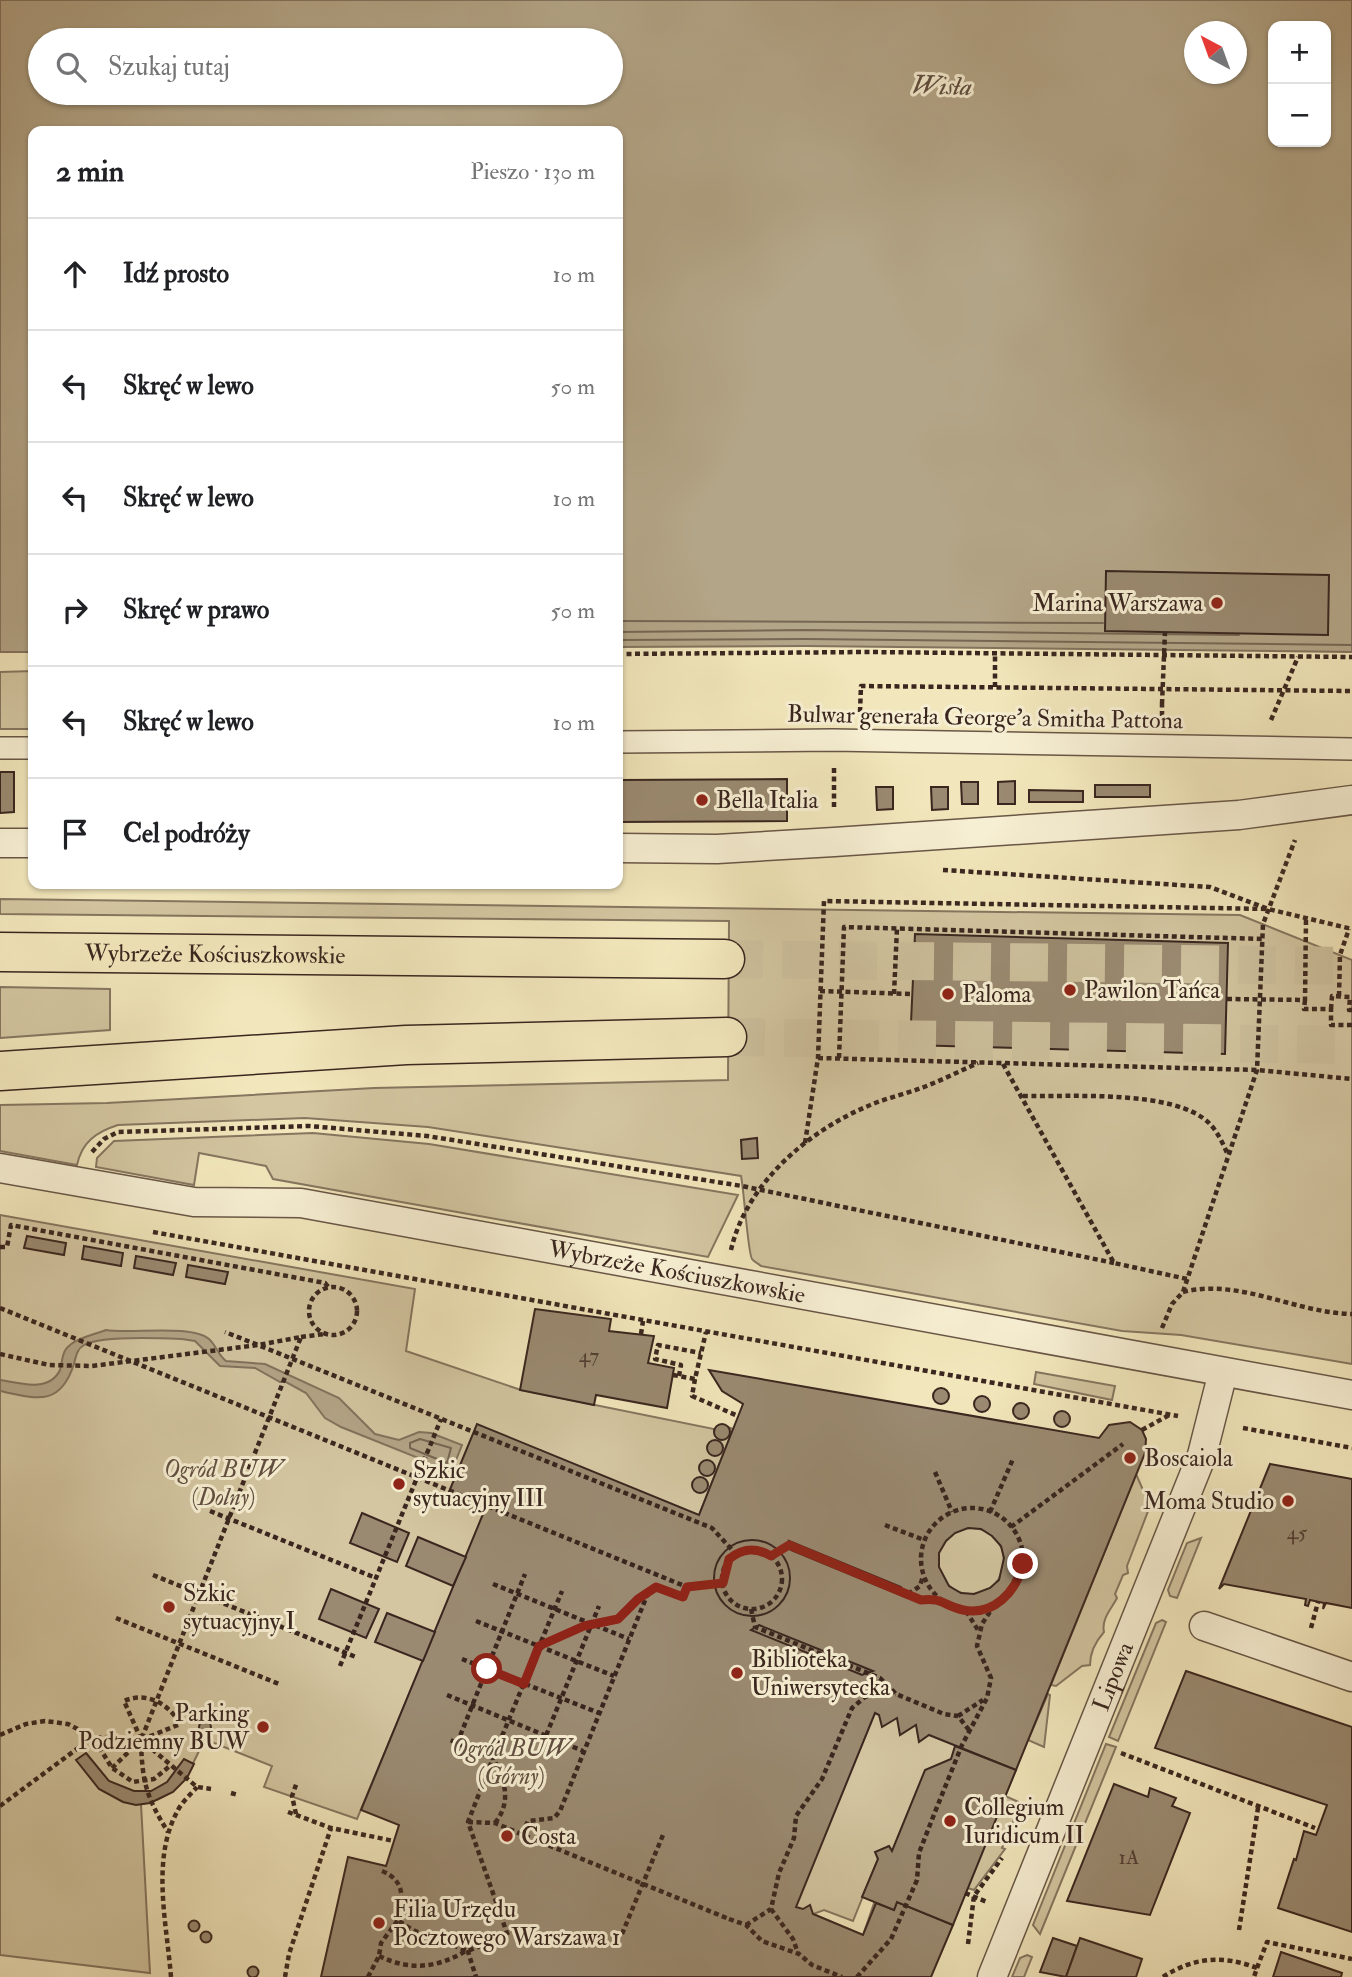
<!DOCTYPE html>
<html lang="pl">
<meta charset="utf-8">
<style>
body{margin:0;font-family:"IM FELL Double Pica",serif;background:#f6f6f6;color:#202124}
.controls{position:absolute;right:21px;top:21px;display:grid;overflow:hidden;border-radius:14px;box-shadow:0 2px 5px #0004}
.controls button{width:63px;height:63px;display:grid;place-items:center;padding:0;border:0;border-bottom:2px solid #e0e0e0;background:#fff;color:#202124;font:35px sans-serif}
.compass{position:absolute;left:1184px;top:21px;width:63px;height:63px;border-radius:50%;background:#fff;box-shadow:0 2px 5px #0004;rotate:319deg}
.stop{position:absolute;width:21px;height:21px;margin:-16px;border:5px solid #8f2418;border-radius:50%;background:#fff}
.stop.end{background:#8f2418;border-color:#fff;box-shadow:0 2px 7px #0008}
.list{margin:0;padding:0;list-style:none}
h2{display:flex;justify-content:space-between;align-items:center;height:91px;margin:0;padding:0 28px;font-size:30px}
h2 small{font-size:23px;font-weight:400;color:#757577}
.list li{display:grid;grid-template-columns:46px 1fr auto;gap:21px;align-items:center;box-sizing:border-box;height:112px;padding:0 28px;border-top:2px solid #e0e0e0}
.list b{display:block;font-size:26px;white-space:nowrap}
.list em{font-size:23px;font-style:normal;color:#757577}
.icon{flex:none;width:38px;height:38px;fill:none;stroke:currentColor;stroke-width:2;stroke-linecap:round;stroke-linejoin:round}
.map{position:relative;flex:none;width:1352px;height:1977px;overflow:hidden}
.search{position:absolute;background:#fff;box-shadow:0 2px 5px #0004;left:28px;top:28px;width:595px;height:77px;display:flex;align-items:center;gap:18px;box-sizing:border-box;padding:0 24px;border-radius:38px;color:#757577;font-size:26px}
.panel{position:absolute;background:#fff;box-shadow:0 2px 5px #0004;left:28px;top:126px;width:595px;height:763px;border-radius:14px}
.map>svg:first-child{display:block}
.green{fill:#d3c6a1;stroke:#867660;stroke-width:2;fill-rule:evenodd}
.water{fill:#b3a587;stroke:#83725d;stroke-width:2;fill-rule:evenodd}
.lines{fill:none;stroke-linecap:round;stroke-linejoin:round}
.shore{stroke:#766653;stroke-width:2}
.building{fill:#9a8a71;stroke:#3a261f;stroke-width:2;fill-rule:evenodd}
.primary-tunnel{stroke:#cdc09d;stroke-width:38;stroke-dasharray:38 19;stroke-linecap:butt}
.pedestrian-casing{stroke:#685646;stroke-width:24}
.minor-casing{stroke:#685646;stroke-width:31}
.primary-casing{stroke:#3a261f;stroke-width:41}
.path{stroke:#3a261f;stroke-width:4.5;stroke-dasharray:5 3.5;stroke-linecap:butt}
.pedestrian{stroke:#f7efd3;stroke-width:21}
.minor{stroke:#f7efd3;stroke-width:28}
.primary{stroke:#f2e7bc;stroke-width:38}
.path-bridge{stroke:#3a261f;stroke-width:4.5;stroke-dasharray:5 3.5;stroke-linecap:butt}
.route{stroke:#8f2418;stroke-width:9}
.poi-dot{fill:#8f2418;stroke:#f7efd3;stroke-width:2.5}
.labels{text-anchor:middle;stroke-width:6;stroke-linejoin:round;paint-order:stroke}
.number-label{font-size:21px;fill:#523f34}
.poi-label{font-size:24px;fill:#3a261f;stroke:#f7efd3;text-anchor:start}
.street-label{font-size:24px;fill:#3a261f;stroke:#f7efd3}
.park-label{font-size:24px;font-style:italic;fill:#604e40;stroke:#f7efd3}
.water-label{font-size:26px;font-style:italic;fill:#5e4c3e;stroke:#f7efd3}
</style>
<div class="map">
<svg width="1352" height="1977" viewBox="0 0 1352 1977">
<rect width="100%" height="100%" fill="#f2e7bc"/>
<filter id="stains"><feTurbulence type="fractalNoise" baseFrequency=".00286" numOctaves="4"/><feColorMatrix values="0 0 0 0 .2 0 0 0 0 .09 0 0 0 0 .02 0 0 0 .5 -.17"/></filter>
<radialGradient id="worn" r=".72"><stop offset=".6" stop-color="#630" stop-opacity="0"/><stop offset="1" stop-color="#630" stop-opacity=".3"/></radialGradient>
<g class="green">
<path d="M33 671V729H0V672Z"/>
<path d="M0 899 1240 915 1352 960V1364L1181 1335 1122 1331 761 1266C758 1263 754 1262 752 1259 748 1254 744 1190 741 1176L428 1127 305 1118 118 1125C96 1132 82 1142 77 1165L0 1151V1105L107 1103 374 1088 728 1080 729 921 0 914Z"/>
<path d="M0 987 110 989V1030L0 1038Z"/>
<path d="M313 1133 429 1144 738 1195 708 1257 273 1179 266 1166 199 1153 194 1185 96 1167 97 1158 114 1141Z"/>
<path d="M0 1215 415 1289 406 1351 521 1390 714 1429 715 1436 721 1440 730 1434 728 1427 733 1429 699 1515 704 1517 1097 1470 987 1758 1016 1770 1005 1796 1021 1803 1002 1848 1005 1849 974 1890 968 1888 772 1977 484 1514 357 1819 264 1787 272 1766 204 1739C191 1771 179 1798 141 1804L150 1973 0 1955ZM966 1516 1014 1546 993 1601 935 1587 939 1529ZM889 1846 892 1851 863 1935 813 1914 824 1910 853 1921 878 1859 876 1852Z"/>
<path d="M1036 1372 1115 1386 1112 1400 1034 1384Z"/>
<path d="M1136 1474 1150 1506 1127 1566 1128 1573 1123 1575 1115 1594 1117 1598C1112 1608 1101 1619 1104 1632 1096 1641 1090 1653 1090 1665L1082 1666 1056 1686 1051 1685Z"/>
<circle cx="971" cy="1561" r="33"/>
<path d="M1201 1538 1177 1598 1170 1596 1168 1590 1187 1543Z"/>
<path d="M1162 1620 1166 1622 1118 1741 1109 1737 1156 1623Z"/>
<path d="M1048 1694 1050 1695 1044 1747 1028 1740Z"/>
<path d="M1106 1744 1116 1747 1040 1934 1033 1925Z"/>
<path d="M1027 1955 1032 1957 1024 1977H1012L1020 1958Z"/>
</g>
<g class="water">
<path d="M0 0H1352V652L805 646 618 647V131H33V652H0ZM1273 26H1326V142H1273ZM1194 32H1236V74H1194ZM40 40H611V93H40Z"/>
<path d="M106 1330C130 1334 192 1324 209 1339 216 1345 218 1355 226 1361L265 1364 339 1398 375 1434 399 1440 419 1432 431 1433 462 1445 450 1475 426 1465 421 1459 341 1427 325 1418 306 1393 286 1382H280L255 1368 220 1366 195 1341 182 1339C161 1338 101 1335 84 1345 77 1349 76 1356 74 1364 60 1407 37 1399 0 1391V1380C19 1383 49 1393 60 1370 62 1363 62 1354 66 1349 75 1338 93 1335 106 1330Z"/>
</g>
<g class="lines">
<g class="shore">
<path d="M618 621 1103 623"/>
<path d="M618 632 805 630 1239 635"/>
<path d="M618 640 805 639 1352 645"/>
<path d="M420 1439 451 1448 447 1463 410 1448V1443Z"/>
</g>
</g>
<g class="building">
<path d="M1106 571 1329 575 1328 635 1105 631Z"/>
<path d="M0 772H14V812L0 813Z"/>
<path d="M787 779V821L618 822V780Z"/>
<path d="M1015 781V804H998V782Z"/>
<path d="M961 782H978V804H962Z"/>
<rect x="1095" y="785" width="55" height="12"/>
<path d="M876 787H893V809L877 810Z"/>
<path d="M931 787H948V809L932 810Z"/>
<path d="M1029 790 1083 791V802H1029Z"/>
<path d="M915 934 1228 943 1225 1054 910 1045Z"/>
<path d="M757 1138 758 1158 742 1159 741 1140Z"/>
<path d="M27 1236 66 1243 64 1255 24 1248Z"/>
<path d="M84 1246 123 1253 121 1266 82 1259Z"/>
<path d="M136 1256 176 1263 173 1275 134 1268Z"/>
<path d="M188 1265 228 1272 225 1284 186 1277Z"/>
<path d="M535 1309 611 1319 609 1331 654 1336 648 1363 674 1368 667 1408 596 1395 594 1405 520 1390Z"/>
<path d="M709 1370 1099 1438 1109 1425 1130 1422 1142 1430 1146 1439 1145 1453 1016 1770 929 1735 919 1742 916 1725 900 1735 897 1718 882 1727 879 1715 875 1713 796 1907 803 1909 810 1905 813 1914 863 1935 876 1903 894 1910 897 1902 953 1925 931 1977H321L348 1857 386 1866 399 1825 361 1810 483 1514 446 1499 477 1424 699 1515 743 1404 722 1391ZM968 1528 981 1529 992 1536 1001 1546 1004 1558 999 1580 990 1588 974 1594 961 1593 949 1586 939 1567V1553L946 1541 955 1533Z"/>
<circle cx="941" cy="1396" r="8"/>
<circle cx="982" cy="1404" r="8"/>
<circle cx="1021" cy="1411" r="8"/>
<circle cx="1062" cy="1419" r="8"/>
<circle cx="722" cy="1432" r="8"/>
<circle cx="715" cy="1448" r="8"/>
<circle cx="707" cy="1468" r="8"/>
<path d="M1270 1464 1352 1479V1608L1326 1603 1323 1609 1324 1603 1310 1600 1308 1606 1305 1605 1306 1599 1224 1584 1219 1589Z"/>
<circle cx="700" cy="1485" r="8"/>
<path d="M362 1513 409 1533 397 1562 350 1543Z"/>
<path d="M418 1537 466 1557 453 1586 406 1566Z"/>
<circle cx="752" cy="1578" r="38"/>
<path d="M789 1541 901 1587 905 1597 791 1550Z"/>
<path d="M331 1589 379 1609 366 1638 319 1619Z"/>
<path d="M387 1613 435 1632 423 1661 375 1642Z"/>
<path d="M759 1625 873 1671 862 1675 751 1630Z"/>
<path d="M1186 1671 1352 1727V1932L1278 1908 1294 1859 1296 1860 1304 1831 1316 1835 1327 1805 1155 1748Z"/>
<circle cx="205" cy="1727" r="6"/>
<path d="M955 1746 1016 1770 953 1925 897 1902 894 1910 862 1897 878 1859 875 1852 889 1846 892 1851 925 1770 951 1759Z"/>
<path d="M86 1753 109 1781 134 1791H151L167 1782 184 1759 194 1764 187 1778 173 1792 150 1803 136 1805 123 1802 99 1789 76 1760Z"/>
<path d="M1114 1784 1148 1797 1150 1788 1176 1798 1172 1806 1190 1813 1150 1915 1067 1901Z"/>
<circle cx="194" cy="1926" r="5.5"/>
<circle cx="206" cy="1937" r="5.5"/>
<path d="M1053 1938 1077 1946 1066 1977 1040 1972Z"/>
<path d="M1080 1938 1142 1959 1136 1977H1066Z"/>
<path d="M1281 1952 1342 1973 1341 1977H1273Z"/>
<circle cx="253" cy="1972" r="5.5"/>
</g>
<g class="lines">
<g class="primary-tunnel">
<path d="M725 959 1352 966"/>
<path d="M727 1037 1352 1045"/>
</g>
<g class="pedestrian-casing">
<g id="pedestrian">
<path d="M618 742 833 740 1352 749"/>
<path d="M0 748H33"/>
</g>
</g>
<g class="minor-casing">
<g id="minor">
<path d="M0 843H33"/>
<path d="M618 848 717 849 834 842 1239 815 1352 800"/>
<path id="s1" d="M0 1168 194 1202 301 1203 1352 1395"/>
<path d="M1204 1626 1352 1677"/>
<path id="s2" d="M992 1977 1202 1455 1223 1372"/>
</g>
</g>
<g class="primary-casing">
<g id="primary">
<path id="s3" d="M0 952 725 959"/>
<path d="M0 1071 406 1045 727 1037"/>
</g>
</g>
<g class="path">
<path d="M618 654 868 652 1352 657"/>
<path d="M995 687V653"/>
<path d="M860 712 861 686 1352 691"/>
<path d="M1162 716V704"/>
<path d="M1271 720 1298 657"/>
<path d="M834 768V808"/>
<path d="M943 870 1210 887 1268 909 1352 929"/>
<path d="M820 991 912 994"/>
<path d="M894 994 897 928"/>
<path d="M1339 996 1340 955 1349 929"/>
<path d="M1227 999 1305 1000 1306 919"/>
<path d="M1305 1000 1304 1009H1331V1025H1352"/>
<path d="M1331 1009 1332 996 1350 997 1349 1010H1352"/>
<path d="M818 1058 1257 1070 1352 1079"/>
<path d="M839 1058 844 927 1262 939"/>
<path d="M1003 1064 1114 1263 1187 1279"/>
<path d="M1023 1096C1069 1097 1174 1089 1209 1123 1218 1132 1223 1144 1228 1155"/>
<path d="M805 1143 818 1058 824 901 1268 909"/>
<path d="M92 1152 104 1139 118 1132 309 1126 427 1136 742 1186 1114 1263"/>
<path d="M153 1232 1178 1416"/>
<path d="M0 1247H7L11 1225 325 1283 329 1288"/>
<path d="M731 1250C746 1184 808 1131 868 1106 886 1098 906 1094 924 1087 942 1080 960 1071 978 1063"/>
<circle cx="333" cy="1311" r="24"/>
<path d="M1183 1292C1240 1278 1295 1313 1352 1314"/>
<path d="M0 1308 687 1587 723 1583"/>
<path d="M1162 1328 1172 1304 1183 1292 1257 1070 1263 924 1295 840"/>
<path d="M641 1334 643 1321"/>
<path d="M301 1337 324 1334"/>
<path d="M0 1354 49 1365 92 1366 258 1345 712 1528 736 1554"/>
<path d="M673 1375 695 1379 706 1332"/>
<path d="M679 1376 681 1365 655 1359 658 1345 701 1353"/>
<path d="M695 1379 692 1396 738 1416"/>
<path d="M1243 1428 1352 1448"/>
<path d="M1142 1430 1171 1414"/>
<path d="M935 1472 952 1512"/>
<circle cx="972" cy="1559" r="51"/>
<path d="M210 1511 376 1578"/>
<path d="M990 1512 1013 1459"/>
<path d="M885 1525 924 1540"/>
<path d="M1011 1527 1123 1444"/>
<circle cx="752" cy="1579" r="30"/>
<path d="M771 1556 789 1545 921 1600 936 1598"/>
<path d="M153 1575 356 1657"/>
<path d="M493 1584 629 1639"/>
<path d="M908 1594 920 1586 923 1576"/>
<path d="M751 1609 755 1627 880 1678 896 1694 944 1714 958 1716 969 1730"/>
<path d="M966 1611 978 1630"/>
<path d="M116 1618 279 1684"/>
<path d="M476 1621 614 1676"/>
<path d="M1311 1628 1318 1602"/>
<path d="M540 1646 584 1626 618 1619 648 1593"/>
<path d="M462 1659 599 1713"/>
<path d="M340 1666 441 1419"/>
<path d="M447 1695 583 1751"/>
<path d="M867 1695 873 1683 870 1675"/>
<path d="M958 1716 983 1700"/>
<path d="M0 1735 26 1724 45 1721 68 1724 93 1737 141 1740 197 1787 211 1789"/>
<path d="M141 1739 124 1701C147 1691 169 1704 180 1724L141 1740C142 1781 146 1797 168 1832"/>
<path d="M543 1743 599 1606"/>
<path d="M454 1751 525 1574"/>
<path d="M1121 1753 1315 1828"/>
<path d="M112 1768 141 1740 301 1337 258 1345 225 1332"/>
<path d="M231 1793 238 1795"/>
<path d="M0 1806 93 1737 112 1768 133 1782 154 1779 171 1765"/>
<path d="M288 1812 331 1828 394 1841"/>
<path d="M296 1814 292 1796 297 1782"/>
<path d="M468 1822 495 1823 533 1839"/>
<path d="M495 1823C512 1802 505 1780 493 1758L562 1591"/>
<path d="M522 1834 528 1821 554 1818 560 1811 648 1593 656 1587 683 1597 687 1587"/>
<path d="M382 1871C406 1881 403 1899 398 1920 419 1937 442 1940 467 1951L508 1936 468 1822 493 1758 450 1740"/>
<path d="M965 1893 987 1902"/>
<path d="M771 1909 793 1939 798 1953"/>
<path d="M729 1919 746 1925 762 1941 799 1954 812 1965 842 1977"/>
<path d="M746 1925 771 1909 779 1873 794 1838 796 1816 822 1779 852 1708 865 1697 884 1692 896 1694"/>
<path d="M1239 1930 1258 1808"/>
<path d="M622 1934 663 1835"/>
<path d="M465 1942 476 1977"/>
<path d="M968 1944 974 1896 1002 1858"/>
<path d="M379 1956C410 1971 437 1968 466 1951"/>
<path d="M1257 1968 1267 1942 1352 1959"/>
<path d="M171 1977C167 1925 151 1860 177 1812 181 1803 190 1795 197 1787"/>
<path d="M285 1977 289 1954 331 1828"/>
<path d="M368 1977 379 1956 381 1943 398 1920"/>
<path d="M857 1977 891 1939 917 1880 919 1853 935 1812 962 1745 987 1698 991 1678 977 1646 982 1624 993 1607"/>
<path d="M1163 1977C1194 1957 1223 1955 1257 1968L1254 1977"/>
</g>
<use href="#pedestrian" class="pedestrian"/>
<use href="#minor" class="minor"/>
<use href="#primary" class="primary"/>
<g class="path-bridge">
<path d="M1162 704 1165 632"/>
<path d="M533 1839 729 1919"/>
</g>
</g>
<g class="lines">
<path class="route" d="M487 1669 524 1684 539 1646 584 1626 618 1619 638 1599 656 1587 683 1597 687 1587 723 1583 729 1559C743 1548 756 1547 771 1556L789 1545 921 1600C942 1597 944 1606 963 1610 994 1616 1016 1592 1023 1564"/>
</g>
<g class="poi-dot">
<circle cx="1217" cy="603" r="7"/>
<circle cx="702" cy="800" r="7"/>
<circle cx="1070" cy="990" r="7"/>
<circle cx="948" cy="994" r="7"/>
<circle cx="1130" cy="1458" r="7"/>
<circle cx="399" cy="1484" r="7"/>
<circle cx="1288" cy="1501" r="7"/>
<circle cx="169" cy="1607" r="7"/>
<circle cx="737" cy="1673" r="7"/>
<circle cx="263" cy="1727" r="7"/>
<circle cx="950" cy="1821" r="7"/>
<circle cx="507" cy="1836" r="7"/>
<circle cx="379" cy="1923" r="7"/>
</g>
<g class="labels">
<g class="number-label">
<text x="589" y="1362">47</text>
<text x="1297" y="1539">45</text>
<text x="1129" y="1864">1A</text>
</g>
<g class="poi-label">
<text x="1203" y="611" text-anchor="end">Marina Warszawa</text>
<text x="716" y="808">Bella Italia</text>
<text x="1084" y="998">Pawilon Tańca</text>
<text x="962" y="1002">Paloma</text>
<text x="1144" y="1466">Boscaiola</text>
<text x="413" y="1478">Szkic<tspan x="413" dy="28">sytuacyjny III</tspan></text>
<text x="1274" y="1509" text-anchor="end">Moma Studio</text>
<text x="183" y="1601">Szkic<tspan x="183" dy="28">sytuacyjny I</tspan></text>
<text x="751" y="1667">Biblioteka<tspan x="751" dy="28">Uniwersytecka</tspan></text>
<text x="249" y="1721" text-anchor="end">Parking<tspan x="249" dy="28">Podziemny BUW</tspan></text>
<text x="964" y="1815">Collegium<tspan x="964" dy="28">Iuridicum II</tspan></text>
<text x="521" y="1844">Costa</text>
<text x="393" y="1917">Filia Urzędu<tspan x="393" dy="28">Pocztowego Warszawa 1</tspan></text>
</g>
<g class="street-label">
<text transform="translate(985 717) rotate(1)" y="8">Bulwar generała George'a Smitha Pattona</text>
<text dy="8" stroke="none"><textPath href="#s3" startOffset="215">Wybrzeże Kościuszkowskie</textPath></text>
<text dy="8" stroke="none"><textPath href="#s1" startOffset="686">Wybrzeże Kościuszkowskie</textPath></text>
<text dy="8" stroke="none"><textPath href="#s2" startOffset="324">Lipowa</textPath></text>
</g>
<g class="park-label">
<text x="223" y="1477">Ogród BUW<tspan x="223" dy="28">(Dolny)</tspan></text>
<text x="511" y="1756">Ogród BUW<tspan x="511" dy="28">(Górny)</tspan></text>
</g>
<g class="water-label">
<text transform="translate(942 85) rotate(2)" y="9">Wisła</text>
</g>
</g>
<rect width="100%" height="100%" filter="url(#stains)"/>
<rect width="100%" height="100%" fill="url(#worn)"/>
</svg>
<div class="controls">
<button>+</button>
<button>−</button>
</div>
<svg class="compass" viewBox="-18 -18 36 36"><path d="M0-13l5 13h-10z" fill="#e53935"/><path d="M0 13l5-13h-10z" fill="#757577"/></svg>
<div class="stop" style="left:487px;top:1669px"></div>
<div class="stop end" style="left:1023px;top:1564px"></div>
<div class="search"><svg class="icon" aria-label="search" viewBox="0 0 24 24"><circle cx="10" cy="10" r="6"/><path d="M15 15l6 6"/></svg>Szukaj tutaj</div>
<section class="panel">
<h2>2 min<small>Pieszo · 130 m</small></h2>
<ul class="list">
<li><svg class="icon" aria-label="ahead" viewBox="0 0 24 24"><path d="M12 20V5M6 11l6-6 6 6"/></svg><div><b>Idź prosto</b></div><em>10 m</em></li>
<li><svg class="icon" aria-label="left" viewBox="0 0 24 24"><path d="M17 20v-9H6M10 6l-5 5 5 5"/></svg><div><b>Skręć w lewo</b></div><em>50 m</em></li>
<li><svg class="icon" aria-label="left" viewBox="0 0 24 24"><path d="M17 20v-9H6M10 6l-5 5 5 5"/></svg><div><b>Skręć w lewo</b></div><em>10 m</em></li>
<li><svg class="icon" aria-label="right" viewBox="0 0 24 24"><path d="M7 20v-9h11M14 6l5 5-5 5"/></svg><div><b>Skręć w prawo</b></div><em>50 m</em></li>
<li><svg class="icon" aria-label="left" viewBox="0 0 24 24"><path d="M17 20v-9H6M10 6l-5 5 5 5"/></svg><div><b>Skręć w lewo</b></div><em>10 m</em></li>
<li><svg class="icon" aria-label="arrive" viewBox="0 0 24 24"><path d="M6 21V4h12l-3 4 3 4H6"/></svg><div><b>Cel podróży</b></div></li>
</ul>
</section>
</div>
